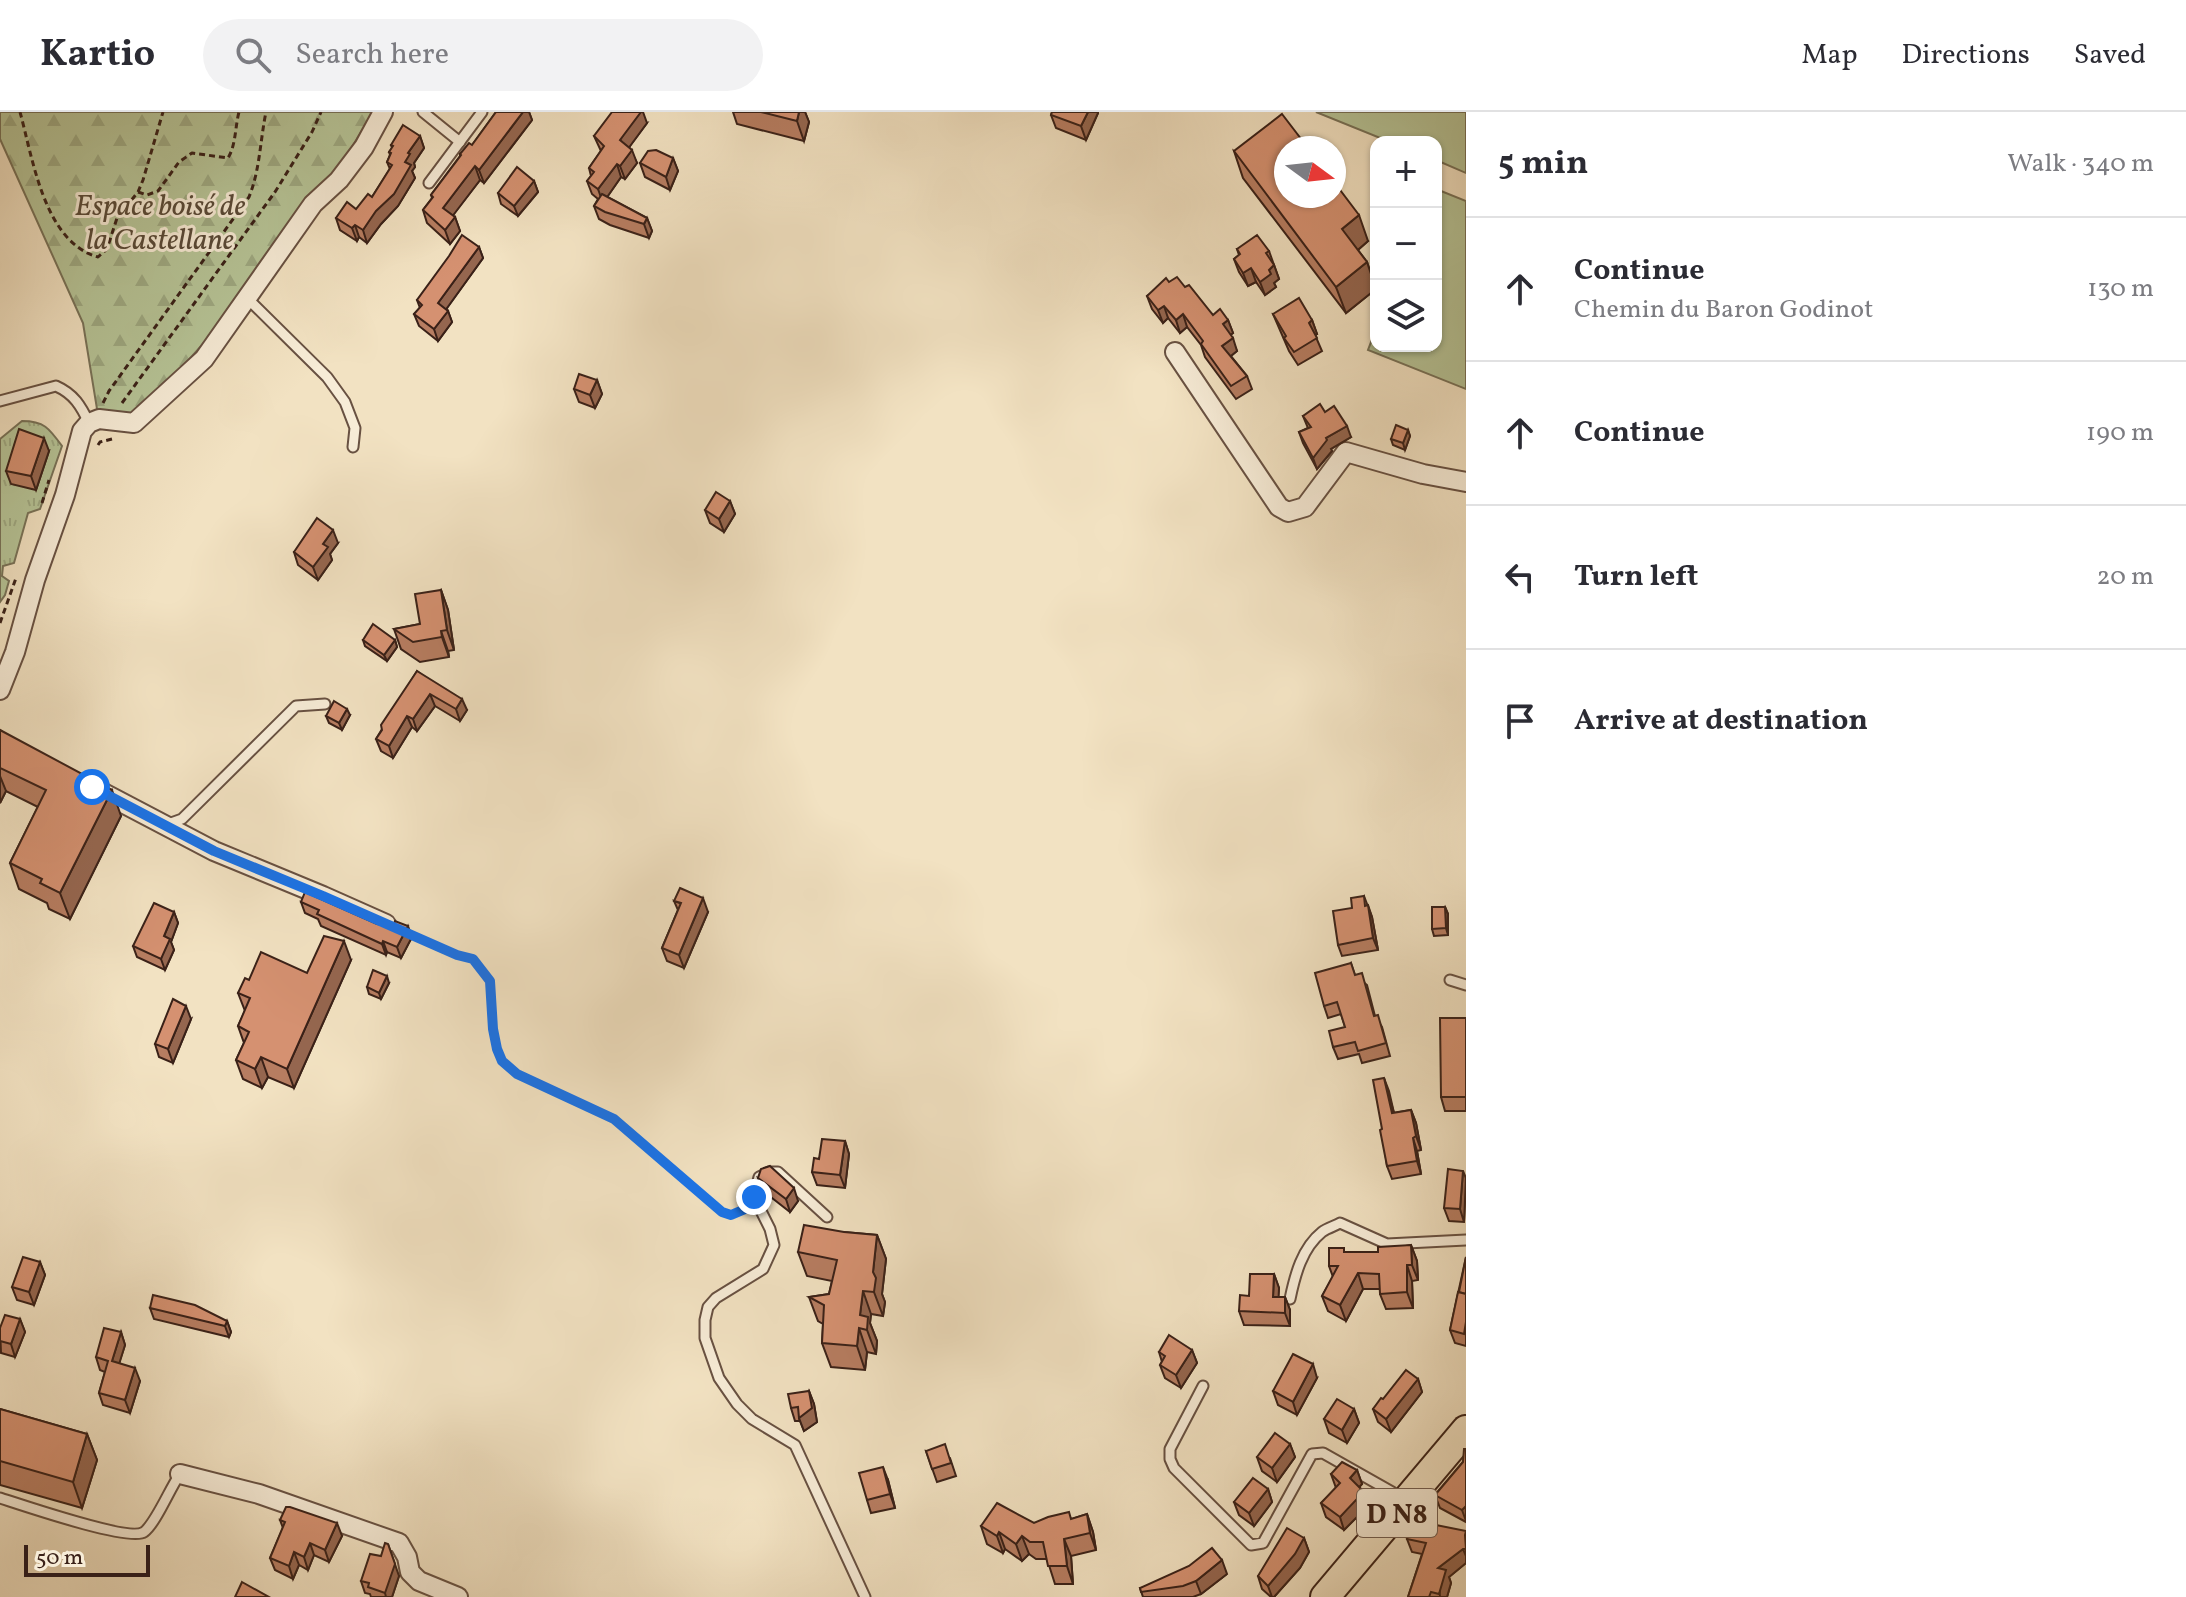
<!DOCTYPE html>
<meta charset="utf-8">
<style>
body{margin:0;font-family:Vollkorn,serif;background:#f2f2f3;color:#2b2b33}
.controls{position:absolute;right:24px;top:24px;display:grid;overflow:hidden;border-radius:16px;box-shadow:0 2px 6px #0004}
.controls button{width:72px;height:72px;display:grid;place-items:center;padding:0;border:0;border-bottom:2px solid #e1e1e2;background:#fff;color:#2b2b33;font:40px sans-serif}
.compass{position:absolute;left:1274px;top:24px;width:72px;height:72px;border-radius:50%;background:#fff;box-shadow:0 2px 6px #0004;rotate:105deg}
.scale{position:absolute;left:24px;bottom:20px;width:126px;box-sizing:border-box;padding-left:8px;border:4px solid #3a2118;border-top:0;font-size:22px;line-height:28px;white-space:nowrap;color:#3a2118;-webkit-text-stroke:6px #f7ecd7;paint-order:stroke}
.stop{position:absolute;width:24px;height:24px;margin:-18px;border:6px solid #1a73e8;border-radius:50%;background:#fff}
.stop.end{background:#1a73e8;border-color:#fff;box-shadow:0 2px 8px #0008}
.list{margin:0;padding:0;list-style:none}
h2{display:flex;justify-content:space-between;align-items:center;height:104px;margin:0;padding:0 32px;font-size:34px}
h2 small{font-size:26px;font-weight:400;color:#7c7c81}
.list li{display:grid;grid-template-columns:52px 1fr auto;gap:24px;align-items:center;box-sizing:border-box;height:144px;padding:0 32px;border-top:2px solid #e1e1e2}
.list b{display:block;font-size:30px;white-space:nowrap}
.list p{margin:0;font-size:26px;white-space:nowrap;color:#7c7c81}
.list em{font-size:26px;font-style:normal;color:#7c7c81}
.icon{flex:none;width:44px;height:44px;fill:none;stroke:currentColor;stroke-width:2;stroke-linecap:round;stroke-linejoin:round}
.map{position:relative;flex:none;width:1466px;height:1485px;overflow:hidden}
header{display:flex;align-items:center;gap:48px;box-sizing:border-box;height:112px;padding:0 40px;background:#fff;border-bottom:2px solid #e1e1e2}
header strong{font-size:38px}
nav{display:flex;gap:44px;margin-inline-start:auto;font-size:28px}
.search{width:560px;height:72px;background:#f2f2f3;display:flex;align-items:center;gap:20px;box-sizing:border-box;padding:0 28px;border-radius:44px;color:#7c7c81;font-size:30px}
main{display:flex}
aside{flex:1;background:#fff}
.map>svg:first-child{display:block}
.forest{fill:url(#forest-firs);stroke:#787258;stroke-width:2}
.park{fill:url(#park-tufts);stroke:#787258;stroke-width:2}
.garden{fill:#b6c497;stroke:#787258;stroke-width:2}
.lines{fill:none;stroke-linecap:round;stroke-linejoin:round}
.service-casing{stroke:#685142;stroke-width:13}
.minor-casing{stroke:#685142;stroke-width:22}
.primary-casing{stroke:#3a2118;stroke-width:32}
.path{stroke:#3a2118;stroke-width:3;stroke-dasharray:6 4;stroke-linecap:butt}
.service{stroke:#f7ecd7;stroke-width:9}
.minor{stroke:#f7ecd7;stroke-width:18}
.primary{stroke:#f2e2c2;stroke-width:28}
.wall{fill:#b77d61;stroke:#3a2118;stroke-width:2}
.shaded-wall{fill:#95664f;stroke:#3a2118;stroke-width:2}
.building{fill:#d59171;stroke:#3a2118;stroke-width:2}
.route{stroke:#1a73e8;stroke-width:10}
.labels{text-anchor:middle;stroke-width:6;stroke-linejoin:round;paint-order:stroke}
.shield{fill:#f7ecd7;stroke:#735e51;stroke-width:2}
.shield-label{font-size:28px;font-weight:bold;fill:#3a2118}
.park-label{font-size:30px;font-style:italic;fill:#594a38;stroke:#f7ecd7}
</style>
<header>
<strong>Kartio</strong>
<div class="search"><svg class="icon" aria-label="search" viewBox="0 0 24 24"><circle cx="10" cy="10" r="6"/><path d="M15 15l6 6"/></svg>Search here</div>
<nav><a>Map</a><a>Directions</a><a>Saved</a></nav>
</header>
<main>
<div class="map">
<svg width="1466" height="1485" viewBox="0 0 1466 1485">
<defs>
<pattern id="forest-firs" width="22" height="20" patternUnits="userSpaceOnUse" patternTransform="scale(2)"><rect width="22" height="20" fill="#b6c497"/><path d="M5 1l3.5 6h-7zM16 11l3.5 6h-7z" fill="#9da881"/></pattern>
<pattern id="park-tufts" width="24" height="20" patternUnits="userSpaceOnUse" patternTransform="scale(2)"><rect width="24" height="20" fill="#b6c497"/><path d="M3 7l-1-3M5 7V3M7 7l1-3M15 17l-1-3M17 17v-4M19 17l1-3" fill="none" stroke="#9da881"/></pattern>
</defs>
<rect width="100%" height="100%" fill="#f2e2c2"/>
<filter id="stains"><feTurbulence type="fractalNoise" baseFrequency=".0025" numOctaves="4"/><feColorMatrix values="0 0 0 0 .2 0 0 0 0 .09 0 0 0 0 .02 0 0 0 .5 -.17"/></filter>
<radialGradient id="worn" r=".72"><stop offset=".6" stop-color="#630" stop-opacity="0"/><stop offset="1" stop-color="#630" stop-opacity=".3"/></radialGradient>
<path class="forest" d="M0 0H373L352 35 244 186 135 308 102 301 97 297 83 211 0 27Z"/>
<path class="park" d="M22 309C44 309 49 316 62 334L40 397 28 401 14 451 3 454 2 464 9 469 5 483 0 490V327Z"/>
<g class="garden">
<path d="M1316 0H1466V61L1436 48V30H1390Z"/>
<path d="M1436 77 1466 89V277L1368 238 1376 217V234H1436Z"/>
</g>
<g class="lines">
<g class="service-casing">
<g id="service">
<path d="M423 0 460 30"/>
<path d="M429 71 482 0"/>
<path d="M247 186 327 265 345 290 355 316 353 335"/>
<path d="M0 289 56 274C74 282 81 294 89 311"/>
<path d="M168 712 182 707 296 594 325 592"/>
<path d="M1450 868 1466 873"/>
<path d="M827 1105 778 1060H769L759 1065 754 1085 770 1117 774 1133 763 1157 716 1186 708 1195 705 1208V1226L719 1266 737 1292 752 1307 795 1333 865 1485"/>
<path d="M1290 1187C1295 1163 1302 1136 1322 1120 1327 1116 1335 1114 1340 1111L1387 1132 1466 1128"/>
<path d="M1203 1274 1170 1337V1347L1174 1356 1251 1433 1263 1431 1312 1342 1323 1341 1392 1380 1402 1390"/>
<path d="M0 1386C22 1393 130 1430 144 1420 156 1411 170 1376 180 1362"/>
</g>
</g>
<g class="minor-casing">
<g id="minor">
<path d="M1175 240 1279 395 1288 400 1305 395 1346 340 1423 362 1466 370"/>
<path d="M0 578 15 540 35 468 65 383 82 319 89 311 99 307 134 311 204 247 313 92 339 68 364 35 383 0"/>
<path d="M94 676 214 739 323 784 386 812"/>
<path d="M180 1362 259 1382 399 1431 407 1445 410 1460 419 1469 458 1485"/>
</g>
</g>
<g class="primary-casing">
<path id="primary" d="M1325 1485 1466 1318"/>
</g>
<g class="path">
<path d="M20 0C33 47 44 130 98 145L107 137 117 106 138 80 143 68 163 0"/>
<path d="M138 80 147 83 158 79 179 50 192 41 228 46C236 33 235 15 239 0"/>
<path d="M103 291 109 279 249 85C260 58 260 29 266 0"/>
<path d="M122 291 275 80 312 20 321 0"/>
<path d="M98 333 100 330 112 327"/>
<path d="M42 391 49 368"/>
<path d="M0 511 16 466"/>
<path d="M408 821 457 843 473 847 479 854 490 869 493 917 497 937 502 949 517 962 614 1007 722 1100 731 1103 745 1098"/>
</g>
<use href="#service" class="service"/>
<use href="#minor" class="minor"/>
<use href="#primary" class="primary"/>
</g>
<g class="wall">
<path d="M496 0H529L532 8 484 71 480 68 452 104 455 105 460 119 450 132 427 111 423 98 432 86 431 83 460 44V42L472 33Z"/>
<path d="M733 0H805L809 10 804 29 737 12Z"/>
<path d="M1052 0H1098V1L1086 28 1056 16 1051 3Z"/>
<path d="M647 11 629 35 637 51 625 67 621 65 607 85 647 106 652 119 649 126 610 113 599 107 594 94 598 87 592 82 587 69 591 64 589 56 601 39 594 24Z"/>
<path d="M420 24 424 36 414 51 415 55 412 59 415 66 398 94 381 112 367 131 359 125 357 129 340 118 336 106 356 97 372 85 390 57 387 50 390 43 389 40 392 36 391 33Z"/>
<path d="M1234 39 1368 129 1358 138 1367 150 1376 177 1346 201 1243 66Z"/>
<path d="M673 46 678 59 670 78 645 65 640 51Z"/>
<path d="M534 69 538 80 518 104 501 92 498 81Z"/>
<path d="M479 135 483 146 446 197 448 199 452 210 438 229 419 214 414 202 420 196 417 188Z"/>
<path d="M1237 137 1269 139 1279 167 1274 171 1276 175 1265 183 1256 170 1248 174 1239 160 1234 147 1239 143Z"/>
<path d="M1169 170 1185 175 1213 203 1228 208 1233 221 1230 223 1237 239 1231 244 1247 264 1252 277 1236 287 1205 245 1201 233 1187 215 1180 221 1168 206 1163 211 1152 197 1147 184Z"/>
<path d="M1273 202 1312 208 1317 222 1315 223 1322 239 1298 253 1289 239Z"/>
<path d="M597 268 602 282 595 296 579 290 574 277Z"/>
<path d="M1325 300 1351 325 1331 337 1332 339 1317 357 1303 331 1299 320 1308 316 1303 304Z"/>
<path d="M1408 318 1410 324 1405 338 1393 333 1391 327Z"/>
<path d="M49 339 36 378 11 372 6 359Z"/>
<path d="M730 389 735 402 724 420 710 411 705 398Z"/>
<path d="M338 431 330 442 332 448 318 468 298 453 294 440Z"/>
<path d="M441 478 448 498 454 538 448 539 449 545 420 550 401 537 394 517 420 512Z"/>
<path d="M363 528H395L397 535 387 549 365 534Z"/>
<path d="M417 559 467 598 460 609 435 594 417 619 412 615 393 646 381 639 376 627Z"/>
<path d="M350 603 342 618 329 611 326 604Z"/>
<path d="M0 618 121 704 70 807 49 797 47 791 19 777 10 751 38 695 6 679 0 691Z"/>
<path d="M1364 784 1372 805 1378 838 1342 844 1338 833 1352 796Z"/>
<path d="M674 789 708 800 684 856 667 849 662 836 678 798Z"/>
<path d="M301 790 377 812 412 825 401 846 387 840 386 843 321 814 318 807 305 801Z"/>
<path d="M1445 795 1448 802V823L1434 824 1432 817Z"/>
<path d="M174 800 178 811 171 830 174 838 165 858 137 845 133 834Z"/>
<path d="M351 848 294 976 268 965 262 976 243 967 236 948 244 931 238 914 245 899 238 881 249 868 307 861Z"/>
<path d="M1351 851 1355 863 1367 873 1375 904 1382 915 1390 944 1362 951 1359 942 1338 947 1333 935 1345 915 1341 902 1328 906 1324 894Z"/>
<path d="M389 871 381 887 369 882 367 875Z"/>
<path d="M1466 906V999H1445L1441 985Z"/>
<path d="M191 907 173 951 159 945 155 932Z"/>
<path d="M1384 966 1394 1001 1411 998 1416 1011 1421 1038 1417 1039 1421 1062 1392 1067 1387 1054 1382 1017Z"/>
<path d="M845 1029 849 1042 845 1076 817 1073 812 1060 819 1047Z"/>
<path d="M758 1066 798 1089 790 1100 763 1079Z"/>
<path d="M1466 1066 1464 1110 1449 1109 1444 1096Z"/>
<path d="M844 1120 877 1123 886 1147 882 1182 885 1190 883 1204 871 1202 870 1211 877 1229 876 1242 867 1240 865 1258 831 1255 822 1231 823 1212 818 1209 809 1185 829 1182 832 1169 807 1164 798 1140Z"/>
<path d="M1411 1133 1417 1149 1418 1168 1412 1169 1413 1196 1386 1197 1380 1182V1177H1363L1346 1209 1328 1199 1322 1184 1333 1165 1329 1154 1345 1140H1378Z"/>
<path d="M1466 1145V1234L1455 1231 1450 1218Z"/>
<path d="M40 1150 45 1163 34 1193 17 1188 12 1175Z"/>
<path d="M1274 1162 1279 1176 1278 1185H1285L1290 1198V1214L1244 1213 1239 1199 1249 1184Z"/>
<path d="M150 1196 227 1209 231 1220 229 1225 154 1207Z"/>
<path d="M20 1207 25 1220 15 1245 1 1241 0 1216Z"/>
<path d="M121 1220 125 1233 119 1251 140 1269 130 1301 103 1293 99 1281 105 1260 100 1258 96 1245Z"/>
<path d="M1192 1238 1197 1251 1181 1276 1165 1266 1160 1253 1162 1250 1159 1240Z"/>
<path d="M1317 1266 1297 1303 1278 1293 1273 1279Z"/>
<path d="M1418 1267 1422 1280 1391 1320 1378 1310 1373 1297 1383 1287Z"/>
<path d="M809 1279 814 1292 817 1310 804 1319 800 1309H795L791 1296Z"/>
<path d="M0 1297 87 1322 97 1348 82 1396 0 1373Z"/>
<path d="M1354 1297 1359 1311 1347 1331 1329 1321 1324 1307Z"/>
<path d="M1290 1332 1295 1345 1277 1370 1262 1359 1257 1345Z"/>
<path d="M1466 1337V1410L1440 1396 1435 1383 1463 1350Z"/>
<path d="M926 1339 950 1346 956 1364 937 1370Z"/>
<path d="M1357 1358 1362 1372 1359 1375 1362 1378 1367 1391 1362 1400 1344 1418 1326 1405 1321 1391 1336 1376 1331 1362Z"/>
<path d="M888 1368 895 1396 871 1401 867 1388Z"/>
<path d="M1268 1377 1272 1390 1254 1414 1239 1403 1234 1390Z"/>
<path d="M1087 1402 1093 1420 1096 1438 1071 1444 1073 1472H1055L1047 1447H1036L1029 1442 1022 1449 1005 1437 1003 1441 987 1432 981 1414 1034 1411 1072 1407Z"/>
<path d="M280 1408 342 1424 329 1450 314 1443 308 1458 299 1453 293 1467 275 1458 270 1446 283 1416Z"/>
<path d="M1466 1419V1451L1449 1465 1451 1471 1447 1485H1408L1422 1442 1412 1440 1407 1427Z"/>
<path d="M1304 1426 1309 1440 1300 1456 1274 1485H1271L1262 1477 1258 1464Z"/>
<path d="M1227 1462 1201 1482 1193 1485H1143L1140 1476Z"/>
<path d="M399 1464 392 1485H371L370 1482 365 1481 361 1469Z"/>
</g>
<g class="shaded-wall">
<path d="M523 0H529L532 8 484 71 479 58Z"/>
<path d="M638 0H643L647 11 625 41 620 28Z"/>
<path d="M799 0H805L809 10 804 29 797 9Z"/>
<path d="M1088 0H1098V1L1086 28 1081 14Z"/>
<path d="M420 24 424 36 414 51 415 55 412 59 415 66 398 94 381 112 367 131 363 118 405 50 408 41Z"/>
<path d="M632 38 637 51 625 67 620 54Z"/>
<path d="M673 46 678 59 670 78 666 65Z"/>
<path d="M617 52 621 65 603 91 598 77Z"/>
<path d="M475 54 480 68 448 110 443 96Z"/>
<path d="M534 69 538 80 518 104 514 94Z"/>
<path d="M1359 103 1368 129 1352 143 1342 117Z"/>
<path d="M455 105 460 119 450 132 445 118Z"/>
<path d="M647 106 652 119 649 126 644 112Z"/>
<path d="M355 113 359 125 357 129 352 116Z"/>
<path d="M479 135 483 146 442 203 438 191Z"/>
<path d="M1367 150 1376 177 1346 201 1336 175Z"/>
<path d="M1274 153 1279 167 1274 171 1276 175 1265 183 1260 170 1269 158Z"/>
<path d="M1251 156 1256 170 1248 174 1243 161Z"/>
<path d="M1164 194 1168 206 1163 211 1158 198Z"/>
<path d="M448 199 452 210 438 229 434 217Z"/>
<path d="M1183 202 1187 215 1180 221 1176 208Z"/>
<path d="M1228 208 1233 221 1228 225 1223 212Z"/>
<path d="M1312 208 1317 222 1313 224 1309 211Z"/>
<path d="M1233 226 1237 239 1227 247 1222 234Z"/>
<path d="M597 268 602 282 595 296 590 283Z"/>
<path d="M1347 314 1351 325 1331 337 1332 339 1317 357 1313 346 1326 326Z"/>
<path d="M1408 318 1410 324 1405 338 1403 331Z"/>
<path d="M44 326 49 339 36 378 31 364Z"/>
<path d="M730 389 735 402 724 420 719 407Z"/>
<path d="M333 418 338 431 330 442 332 448 318 468 313 455 323 432Z"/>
<path d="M441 478 448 498 454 538 447 518Z"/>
<path d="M441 519 448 539 449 545 442 525Z"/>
<path d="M395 528 397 535 387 549 384 543Z"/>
<path d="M430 582 435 594 417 619 413 607Z"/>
<path d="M462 587 467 598 460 609 456 597Z"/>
<path d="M347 597 350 603 342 618 339 611Z"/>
<path d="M407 604 412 615 393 646 389 634Z"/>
<path d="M0 664 6 679 0 691Z"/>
<path d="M112 678 121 704 70 807 60 781Z"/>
<path d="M703 786 708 800 684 856 679 843Z"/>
<path d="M1368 793 1372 805 1378 838 1373 826Z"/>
<path d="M1445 795 1448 802V823L1446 816Z"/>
<path d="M174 800 178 811 171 830 174 838 165 858 161 847 164 824Z"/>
<path d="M408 814 412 825 401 846 397 835Z"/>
<path d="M344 829 351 848 294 976 287 957Z"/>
<path d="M383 829 387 840 386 843 382 832Z"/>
<path d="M387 864 389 871 381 887 379 881Z"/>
<path d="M186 894 191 907 173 951 168 937Z"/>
<path d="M261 945 268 965 262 976 255 957Z"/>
<path d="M1384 966 1389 979 1397 1014 1392 1001Z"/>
<path d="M1411 998 1416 1011 1421 1038 1416 1024Z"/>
<path d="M1413 1026 1417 1039 1421 1062 1417 1049Z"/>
<path d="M845 1029 849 1042 845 1076 840 1063Z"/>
<path d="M1463 1059 1466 1066 1464 1110 1460 1097Z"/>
<path d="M794 1076 798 1089 790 1100 786 1087Z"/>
<path d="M877 1123 886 1147 882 1182 885 1190 883 1204 874 1180 873 1160Z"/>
<path d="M1411 1133 1417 1149 1418 1168 1412 1153Z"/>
<path d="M40 1150 45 1163 34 1193 29 1180Z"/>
<path d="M1407 1153 1412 1169 1413 1196 1407 1180Z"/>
<path d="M1358 1161 1363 1177 1346 1209 1340 1193Z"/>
<path d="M1274 1162 1279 1176 1278 1198 1273 1185Z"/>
<path d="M863 1179 871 1202 870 1211 877 1229 876 1242 867 1218 860 1203Z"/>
<path d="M1285 1185 1290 1198V1214L1285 1201Z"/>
<path d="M20 1207 25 1220 15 1245 11 1232Z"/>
<path d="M227 1209 231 1220 229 1225 225 1214Z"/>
<path d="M859 1216 867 1240 865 1258 857 1234Z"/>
<path d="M121 1220 125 1233 116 1262 112 1249Z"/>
<path d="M1192 1238 1197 1251 1181 1276 1176 1263Z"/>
<path d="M1313 1252 1317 1266 1297 1303 1293 1290Z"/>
<path d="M135 1256 140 1269 130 1301 125 1288Z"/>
<path d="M1418 1267 1422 1280 1391 1320 1386 1307Z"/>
<path d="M809 1279 814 1292 817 1310 804 1319 799 1306Z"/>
<path d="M1354 1297 1359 1311 1347 1331 1342 1318Z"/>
<path d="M87 1322 97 1348 82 1396 73 1370Z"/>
<path d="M1290 1332 1295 1345 1277 1370 1272 1356Z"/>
<path d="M883 1355 888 1368 895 1396 890 1382Z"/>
<path d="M1357 1358 1362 1372 1355 1380 1350 1366Z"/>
<path d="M1268 1377 1272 1390 1254 1414 1249 1401Z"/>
<path d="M1362 1378 1367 1391 1362 1400 1344 1418 1340 1405Z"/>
<path d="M1466 1394V1409L1462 1398Z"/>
<path d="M1087 1402 1093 1420 1096 1438 1090 1421Z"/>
<path d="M337 1411 342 1424 329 1450 325 1438Z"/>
<path d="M999 1420 1005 1437 1003 1441 997 1424Z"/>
<path d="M1022 1424 1029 1442 1022 1449 1016 1432Z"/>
<path d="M1304 1426 1309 1440 1300 1456 1274 1485H1272L1268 1474Z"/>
<path d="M1064 1427 1071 1444 1073 1472 1067 1454Z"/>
<path d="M310 1431 314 1443 308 1458 304 1445Z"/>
<path d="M388 1432 399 1464 392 1485H386L385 1481Z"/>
<path d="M1463 1437 1466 1444V1451L1449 1465 1451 1471 1447 1485H1440L1438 1456Z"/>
<path d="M294 1440 299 1453 293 1467 289 1454Z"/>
<path d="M1222 1448 1227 1462 1201 1482 1196 1469Z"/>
</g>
<g class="building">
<path d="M496 0H523L479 58 475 54 443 96 455 105 445 118 423 98 433 85 431 83 461 43 460 42 469 31 472 33Z"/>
<path d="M612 0H641L620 28 632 38 620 54 617 52 598 77 587 69 594 60 589 56 604 34 594 24Z"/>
<path d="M761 0H799L797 9Z"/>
<path d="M1052 0H1088L1081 14 1051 3Z"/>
<path d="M1282 2 1308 36H1286V84H1334V70L1359 103 1342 117 1367 150 1336 175 1234 39Z"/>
<path d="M403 13 420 24 408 41 410 42 405 50 411 53 394 82 376 99 363 118 355 113 352 116 336 106 347 90 356 97 368 82 372 85 392 53 387 50 391 41 389 40 393 34 391 33Z"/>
<path d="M656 38 673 46 666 65 640 51 648 39Z"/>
<path d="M517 55 534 69 514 94 498 81Z"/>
<path d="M602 82 647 106 644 112 605 100 594 94Z"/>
<path d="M462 123 479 135 438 191 448 199 434 217 414 202 422 193 417 188 449 144Z"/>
<path d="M1257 123 1269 139 1266 141 1274 153 1269 158 1271 162 1260 170 1251 156 1243 161 1234 147 1240 142 1237 137Z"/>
<path d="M1177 165 1185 175 1189 173 1213 203 1220 197 1228 208 1223 212 1233 226 1222 234 1247 264 1231 274 1201 232 1203 229 1183 202 1176 208 1164 194 1158 198 1147 184 1166 166 1169 170Z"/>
<path d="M1299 186 1312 208 1309 211 1317 226 1294 240 1284 226 1286 224 1273 202Z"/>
<path d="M579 262 597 268 590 283 574 277Z"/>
<path d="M1320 292 1325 300 1334 294 1347 314 1326 326 1327 328 1313 346 1299 320 1311 315 1303 304Z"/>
<path d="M1396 313 1408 318 1403 331 1391 327Z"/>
<path d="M19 317 44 326 31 364 6 359Z"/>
<path d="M716 380 730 389 719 407 705 398Z"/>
<path d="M317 406 333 418 323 432 328 435 313 455 294 440Z"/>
<path d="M441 478 447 518 441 519 442 525 413 530 394 517 420 512 415 482Z"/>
<path d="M373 512 395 528 384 543 363 528Z"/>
<path d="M417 559 462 587 456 597 430 582 413 607 407 604 389 634 376 627 382 618 381 613Z"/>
<path d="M334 589 347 597 339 611 326 604Z"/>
<path d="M0 618 112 678 60 781 40 771 42 767 10 751 46 678 0 656Z"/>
<path d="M680 776 703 786 679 843 662 836 681 791 674 789Z"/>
<path d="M305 780 377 812 384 813 390 810 394 812 395 809 408 814 397 835 383 829 382 832 317 802 319 798 301 790Z"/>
<path d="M1364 784 1365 794 1368 793 1373 826 1338 833 1333 799 1352 796 1351 786Z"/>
<path d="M154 791 174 800 164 824 170 827 161 847 133 834Z"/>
<path d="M1432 795H1445L1446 816 1432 817Z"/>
<path d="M324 824 344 829 287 957 261 945 255 957 236 948 249 920 238 914 250 886 238 881 245 866 249 868 261 840 307 861Z"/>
<path d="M1351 851 1355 863 1362 861 1374 904 1378 903 1386 931 1358 939 1355 930 1333 935 1329 919 1345 915 1337 890 1324 894 1315 861Z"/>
<path d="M373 858 387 864 379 881 367 875Z"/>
<path d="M173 887 186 894 168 937 155 932Z"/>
<path d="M1440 906H1466V985H1441Z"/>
<path d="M1384 966 1392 1001 1411 998 1416 1024 1413 1026 1417 1049 1387 1054 1380 1018 1382 1017 1373 968Z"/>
<path d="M822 1027 845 1029 840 1063 812 1060 814 1046 819 1047Z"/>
<path d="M770 1054 794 1076 786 1087 758 1066 761 1057Z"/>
<path d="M1448 1057 1463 1059 1460 1097 1444 1096Z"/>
<path d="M804 1113 844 1120 877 1123 873 1160 876 1166 874 1180 863 1179 860 1203 868 1205 867 1218 859 1216 857 1234 822 1231 824 1193 809 1185 829 1182 837 1148 798 1140Z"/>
<path d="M1411 1133 1412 1153H1407V1180L1380 1182 1379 1162 1358 1161 1340 1193 1322 1184 1338 1154H1329V1136H1344V1140H1378V1135Z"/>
<path d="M23 1145 40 1150 29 1180 12 1175Z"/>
<path d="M1466 1145V1182L1459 1180Z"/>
<path d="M1250 1162H1274L1273 1185H1285V1201L1239 1199 1240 1183 1249 1184Z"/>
<path d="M1458 1180 1466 1182V1210L1464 1222 1450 1218Z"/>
<path d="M153 1183 195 1193 227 1209 225 1214 150 1196Z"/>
<path d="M5 1203 20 1207 11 1232 0 1229V1216Z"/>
<path d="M104 1216 121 1220 112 1249 135 1256 125 1288 99 1281 108 1249 96 1245Z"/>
<path d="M1169 1223 1192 1238 1176 1263 1160 1253 1165 1244 1159 1240Z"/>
<path d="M1293 1242 1313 1252 1293 1290 1273 1279Z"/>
<path d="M1406 1258 1418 1267 1386 1307 1373 1297 1381 1286 1383 1287Z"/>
<path d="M809 1279 812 1296 799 1306 798 1295 791 1296 788 1282Z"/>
<path d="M1337 1287 1354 1297 1342 1318 1324 1307Z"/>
<path d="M0 1297 87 1322 73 1370 0 1349Z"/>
<path d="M1275 1321 1290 1332 1272 1356 1257 1345Z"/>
<path d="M945 1332 951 1351 932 1357 926 1339Z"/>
<path d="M1464 1337H1466V1394L1462 1398 1435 1383 1463 1350Z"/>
<path d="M1342 1350 1357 1358 1350 1366 1362 1378 1357 1387 1340 1405 1321 1391 1340 1371 1331 1362Z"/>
<path d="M883 1355 890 1382 867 1388 859 1361Z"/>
<path d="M1253 1366 1268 1377 1249 1401 1234 1390Z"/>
<path d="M997 1391 1034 1411 1048 1405 1069 1400 1071 1407 1087 1402 1090 1421 1064 1427 1067 1454H1048L1043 1430H1030L1022 1424 1016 1432 999 1420 997 1424 981 1414Z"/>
<path d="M286 1395H290L337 1411 325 1438 310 1431 304 1445 294 1440 289 1454 270 1446 285 1410 280 1408Z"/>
<path d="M1411 1408 1466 1419 1465 1423 1466 1437H1463L1438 1456 1446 1458 1439 1482 1431 1480 1429 1485H1408L1426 1431 1407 1427Z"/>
<path d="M1287 1416 1304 1426 1295 1442 1268 1474 1258 1464Z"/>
<path d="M385 1431 388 1432 395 1452 385 1481 368 1475 369 1471 361 1469 370 1442 381 1444Z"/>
<path d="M1212 1436 1222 1448 1196 1469 1183 1474 1141 1480 1140 1476 1189 1454Z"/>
<path d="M242 1470 269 1485H235Z"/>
</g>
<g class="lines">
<path class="route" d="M92 675 214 739 323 784 457 843 473 847 490 869 493 917 497 937 502 949 517 962 614 1007 722 1100 731 1103 757 1092 754 1085"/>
</g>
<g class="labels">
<rect class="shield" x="1357" y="1377" width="80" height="48" rx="6"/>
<g class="shield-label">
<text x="1397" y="1411">D N8</text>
</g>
<g class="park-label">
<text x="160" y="103">Espace boisé de<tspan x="160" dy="34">la Castellane</tspan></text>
</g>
</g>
<rect width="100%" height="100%" filter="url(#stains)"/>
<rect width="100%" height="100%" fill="url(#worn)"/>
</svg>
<div class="controls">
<button>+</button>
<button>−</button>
<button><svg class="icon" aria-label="layers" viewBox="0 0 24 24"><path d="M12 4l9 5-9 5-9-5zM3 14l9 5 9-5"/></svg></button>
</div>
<svg class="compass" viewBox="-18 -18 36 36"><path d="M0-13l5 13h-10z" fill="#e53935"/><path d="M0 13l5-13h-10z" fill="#7c7c81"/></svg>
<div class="scale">50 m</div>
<div class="stop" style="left:92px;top:675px"></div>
<div class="stop end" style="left:754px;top:1085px"></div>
</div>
<aside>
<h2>5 min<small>Walk · 340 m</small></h2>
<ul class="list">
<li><svg class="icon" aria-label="ahead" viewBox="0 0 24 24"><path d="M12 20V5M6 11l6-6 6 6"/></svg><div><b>Continue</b><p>Chemin du Baron Godinot</p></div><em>130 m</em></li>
<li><svg class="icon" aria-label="ahead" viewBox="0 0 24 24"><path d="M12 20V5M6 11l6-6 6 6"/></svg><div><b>Continue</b></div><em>190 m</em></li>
<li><svg class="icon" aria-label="left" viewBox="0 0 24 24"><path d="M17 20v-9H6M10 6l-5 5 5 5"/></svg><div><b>Turn left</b></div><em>20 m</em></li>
<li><svg class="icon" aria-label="arrive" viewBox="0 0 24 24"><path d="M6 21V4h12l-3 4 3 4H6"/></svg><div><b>Arrive at destination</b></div></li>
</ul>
</aside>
</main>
